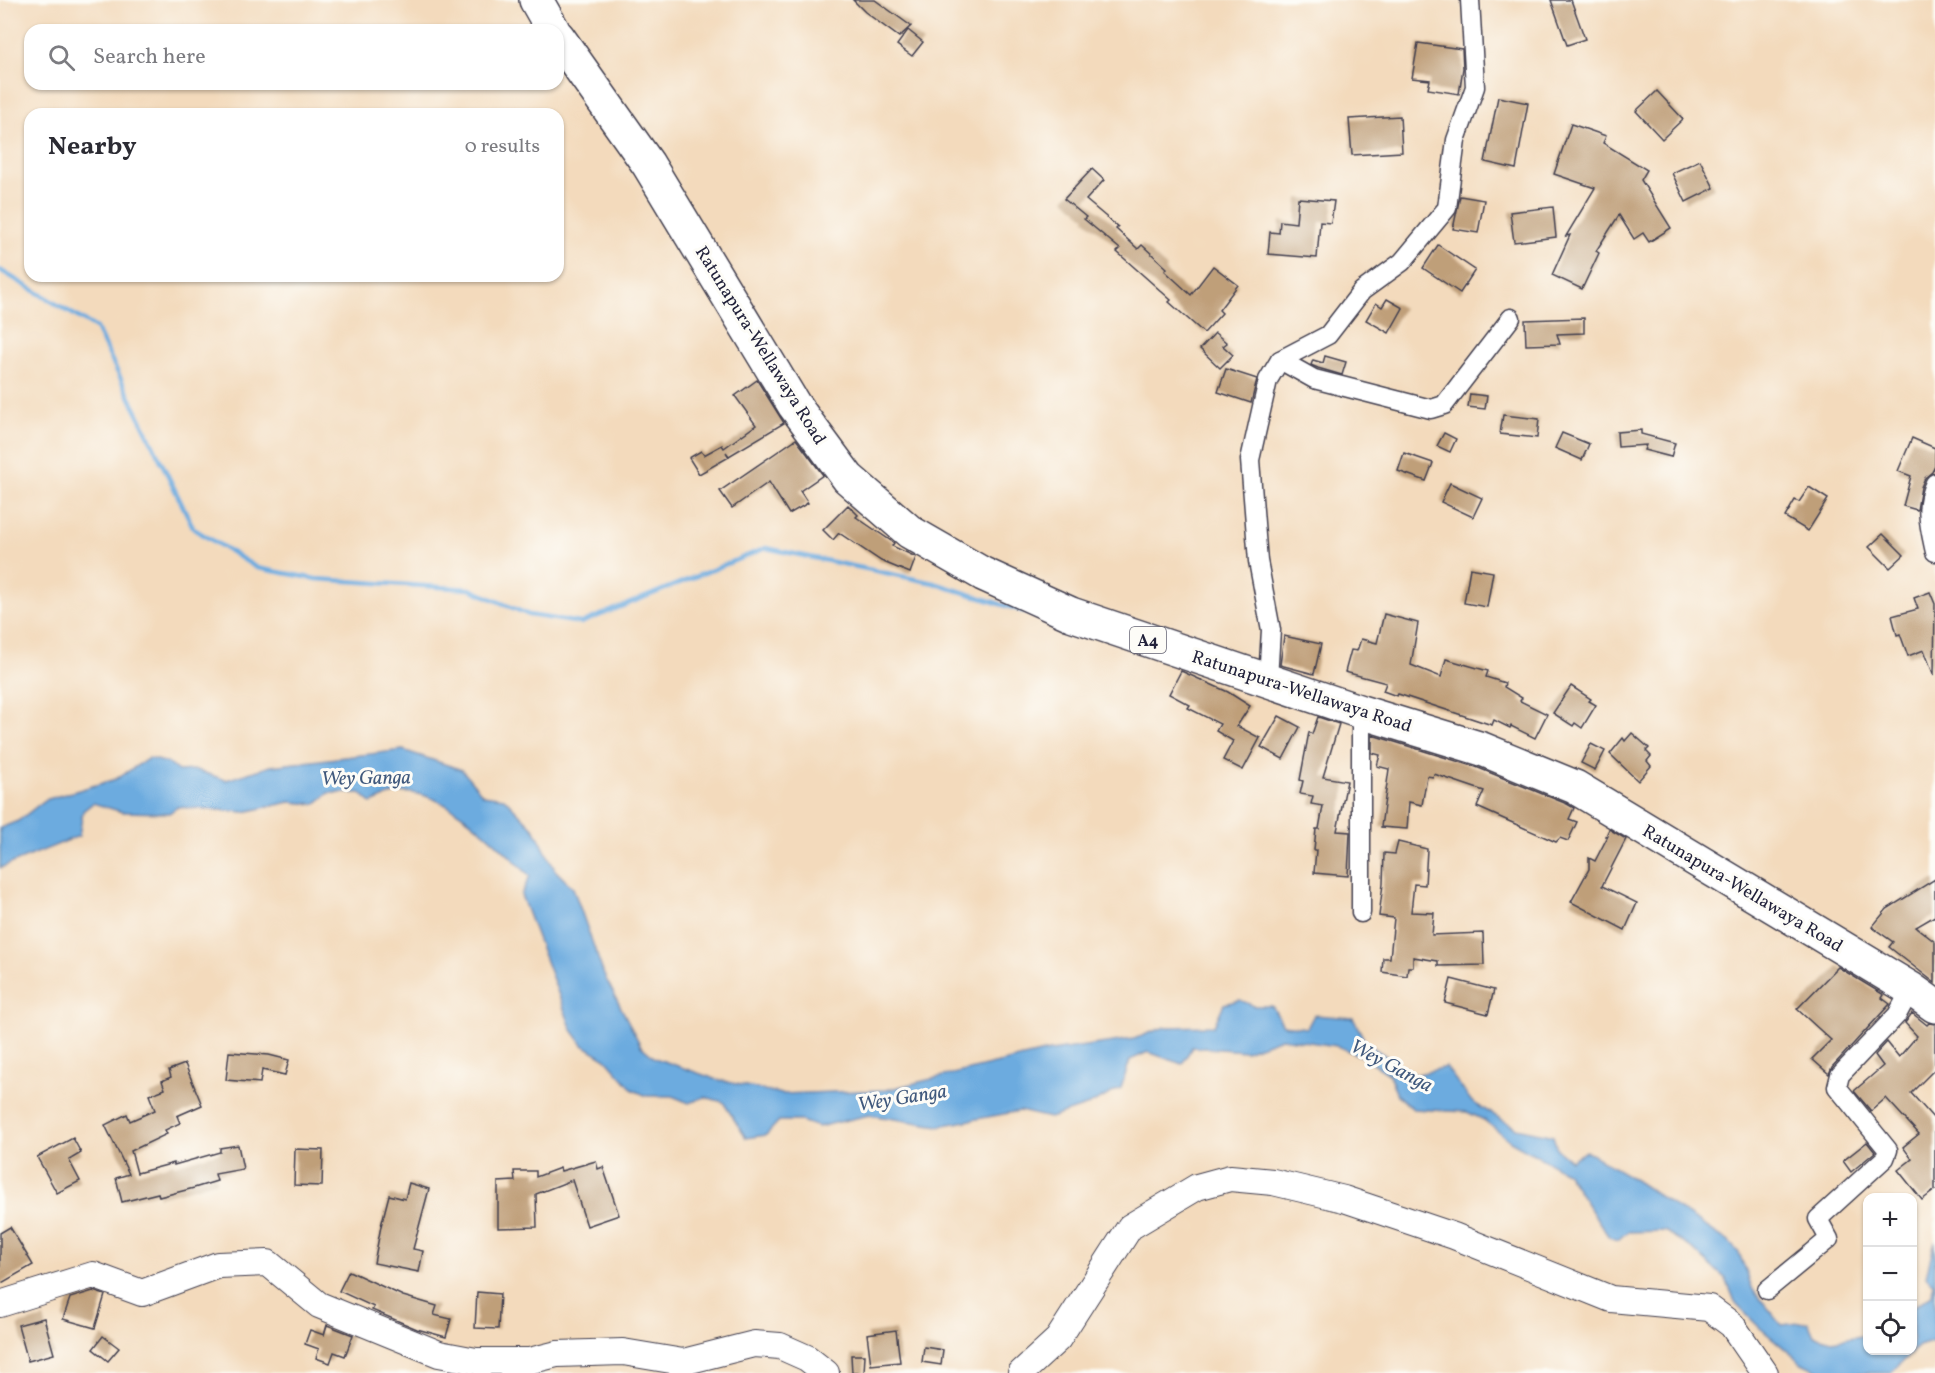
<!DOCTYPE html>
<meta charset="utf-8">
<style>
body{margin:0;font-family:Vollkorn,serif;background:#f2f2f3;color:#2b2b33}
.controls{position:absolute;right:18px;bottom:18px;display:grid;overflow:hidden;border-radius:12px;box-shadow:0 2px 4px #0004}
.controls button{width:54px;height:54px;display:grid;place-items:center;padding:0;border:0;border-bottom:2px solid #e1e1e2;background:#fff;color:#2b2b33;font:30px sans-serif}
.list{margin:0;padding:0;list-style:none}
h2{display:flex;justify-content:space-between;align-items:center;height:78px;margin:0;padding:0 24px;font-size:26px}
h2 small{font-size:20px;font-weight:400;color:#7c7c81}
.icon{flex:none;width:33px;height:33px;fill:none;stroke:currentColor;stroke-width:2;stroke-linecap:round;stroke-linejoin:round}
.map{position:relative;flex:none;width:1935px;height:1373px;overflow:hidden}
.search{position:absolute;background:#fff;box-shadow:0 2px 4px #0004;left:24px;top:24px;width:540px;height:66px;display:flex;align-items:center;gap:15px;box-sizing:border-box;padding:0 21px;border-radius:18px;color:#7c7c81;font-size:22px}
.panel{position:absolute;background:#fff;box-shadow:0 2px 4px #0004;left:24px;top:108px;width:540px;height:174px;border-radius:18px}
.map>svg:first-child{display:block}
.water{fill:#6cabdf;stroke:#47668d;stroke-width:1.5}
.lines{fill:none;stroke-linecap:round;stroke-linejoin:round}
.stream{stroke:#6cabdf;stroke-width:4.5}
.building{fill:#bf9f79}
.street-casing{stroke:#413e4e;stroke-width:21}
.secondary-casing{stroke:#413e4e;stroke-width:28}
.highway-casing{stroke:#413e4e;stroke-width:36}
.street{stroke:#fff;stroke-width:18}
.secondary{stroke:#fff;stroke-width:26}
.highway{stroke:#fff;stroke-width:33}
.labels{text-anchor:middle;stroke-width:6;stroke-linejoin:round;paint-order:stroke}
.shield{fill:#fdfcf7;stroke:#646373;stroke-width:1.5}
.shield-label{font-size:16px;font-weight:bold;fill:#22223b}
.street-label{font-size:18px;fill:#22223b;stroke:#fdfcf7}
.water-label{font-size:20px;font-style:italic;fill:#40597d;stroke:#fdfcf7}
</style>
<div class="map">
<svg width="1935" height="1373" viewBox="0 0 1935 1373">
<rect width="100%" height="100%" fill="#fdfcf7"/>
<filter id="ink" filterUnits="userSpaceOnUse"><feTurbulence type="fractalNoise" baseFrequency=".0167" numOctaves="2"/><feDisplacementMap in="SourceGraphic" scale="12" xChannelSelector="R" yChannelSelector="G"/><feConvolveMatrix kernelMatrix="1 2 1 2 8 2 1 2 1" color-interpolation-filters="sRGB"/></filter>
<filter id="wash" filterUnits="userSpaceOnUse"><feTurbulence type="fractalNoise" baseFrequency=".008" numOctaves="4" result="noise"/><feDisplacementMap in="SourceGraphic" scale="24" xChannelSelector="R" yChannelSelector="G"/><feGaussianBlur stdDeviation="1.35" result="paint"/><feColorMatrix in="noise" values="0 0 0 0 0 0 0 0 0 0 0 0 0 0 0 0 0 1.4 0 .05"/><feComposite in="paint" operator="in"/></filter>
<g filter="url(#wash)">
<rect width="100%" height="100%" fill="#f3dabc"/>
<path class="water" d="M403 750 462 770 483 795 504 798 535 830 555 870 573 888 604 975 641 1046 655 1058 718 1080 782 1094 886 1090 1044 1052 1134 1039 1165 1027 1214 1026 1224 1004 1240 1000 1254 1006H1272L1283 1025 1307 1028 1314 1015 1353 1018 1366 1043 1415 1075 1446 1067 1472 1102 1516 1128 1553 1136 1557 1149 1571 1160 1586 1151 1627 1175 1728 1241 1739 1253 1753 1290 1782 1325 1808 1322 1814 1336 1832 1341 1867 1335 1868 1350H1912L1913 1307 1932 1295 1933 1284 1926 1276 1935 1241V1341L1919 1346 1890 1373H1823L1802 1363 1760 1328 1736 1304 1726 1279 1690 1247 1665 1231 1627 1232 1618 1240 1609 1237 1566 1172 1510 1141 1484 1120 1467 1112 1413 1109 1397 1095 1389 1074 1363 1057 1337 1046 1281 1038 1246 1051 1192 1047 1182 1064 1148 1052 1130 1060 1121 1088 1089 1105 1050 1118 1020 1111 939 1126 869 1115 818 1127 801 1121H779L766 1135 746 1138 723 1102 705 1097 689 1103 672 1096H647L633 1090 606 1059 583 1045 572 1030 521 895 530 876C499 846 445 787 398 793 389 794 380 800 371 803L360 793H329L315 804 290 802 244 812 178 807 169 813 122 812 93 803 83 811 79 836 0 868V828L18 821 45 800 116 779 149 758 168 763 178 771 196 770 226 780 271 766Z"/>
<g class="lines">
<path class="stream" d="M0 270 96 328 194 529 257 568 316 579 470 589 529 615 581 623 766 548 934 583 1035 615"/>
</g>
<g id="blocks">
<g class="building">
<path d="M853 0H875L911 26 899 37 865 12Z"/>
<path d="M1551 0H1571L1585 39 1567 45Z"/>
<path d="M908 30 923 42 912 56 897 45Z"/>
<path d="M1418 43 1462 49 1463 68 1459 94 1428 89 1430 80 1412 78Z"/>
<path d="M1657 91 1683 119 1662 139 1636 111Z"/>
<path d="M1498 97 1528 103 1516 169 1485 162Z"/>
<path d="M1400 116 1402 152 1352 155 1349 119Z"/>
<path d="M1571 124 1606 136 1603 143 1647 170 1641 180 1671 228 1649 242 1643 233 1634 239 1619 215 1596 251 1599 253 1582 289 1552 275 1570 235 1566 236 1595 188 1554 174Z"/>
<path d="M1700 160 1714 188 1686 202 1672 173Z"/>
<path d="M1092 169 1104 180 1086 200 1118 227 1116 229 1138 249 1142 245 1167 268 1165 271 1191 295 1213 266 1238 285 1219 310 1222 313 1204 333 1169 302 1171 300 1117 252 1120 249 1084 219 1086 217 1064 199Z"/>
<path d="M1460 196 1484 200 1478 233 1453 229Z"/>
<path d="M1298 198 1334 201 1331 223 1320 222 1317 258 1268 254 1270 232 1279 233 1280 221 1296 223Z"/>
<path d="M1553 207 1556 237 1514 242 1510 212Z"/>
<path d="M1438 245 1475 270 1460 293 1423 268Z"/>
<path d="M1387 299 1403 308 1389 333 1366 320 1376 303 1382 307Z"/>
<path d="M1584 318V333L1557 334 1560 344 1526 345 1525 320Z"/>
<path d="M1215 333 1227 343 1223 346 1233 355 1220 368 1200 349Z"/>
<path d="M1325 356 1346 362 1342 375 1318 368 1311 365 1313 360 1323 363Z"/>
<path d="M1226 369 1257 379 1251 403 1218 392Z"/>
<path d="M757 380 784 423 729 456 726 452 729 457 699 474 689 458 701 451 704 455 722 445 724 448 756 425 735 396Z"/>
<path d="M1470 394 1487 396 1485 409 1468 407Z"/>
<path d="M1503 415 1539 419 1537 438 1500 434Z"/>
<path d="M1641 430V434L1675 443 1671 457 1644 450 1646 445 1618 447 1617 432Z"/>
<path d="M1444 433 1456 439 1450 452 1437 446Z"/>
<path d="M1562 433 1589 444 1582 460 1555 448Z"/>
<path d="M1912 438 1935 448V466L1932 472 1925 478 1921 487 1917 510 1903 506 1911 476 1898 471Z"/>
<path d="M796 439 823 475 800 491 808 503 789 514 769 482 732 508 720 491Z"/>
<path d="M1404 453 1433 463 1426 481 1398 471Z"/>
<path d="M1450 483 1482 498 1473 517 1441 502Z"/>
<path d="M1809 487 1828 499 1808 531 1785 517 1795 500 1799 502Z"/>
<path d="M848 505 858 515 856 517 894 543 892 546 916 557 910 573 881 561 839 533 833 540 823 530Z"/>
<path d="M1883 534 1904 555 1890 568 1869 547Z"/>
<path d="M1470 568 1493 572 1487 607 1464 603Z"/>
<path d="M1930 592 1935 604 1934 676 1924 650 1908 656 1900 634 1897 635 1892 616 1918 609 1914 598Z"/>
<path d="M1384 614 1418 623 1411 665 1441 677 1446 659 1488 671 1486 677 1505 683 1504 687 1522 698 1520 701 1547 714 1535 738 1511 726 1510 728 1494 720 1492 725 1398 694 1397 696 1383 691 1386 683 1345 672 1351 650 1357 651 1361 639 1377 643Z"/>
<path d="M1284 636 1321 644 1314 674 1280 665Z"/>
<path d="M1181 671 1228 692 1250 706 1237 726 1260 738 1243 770 1223 760 1233 741 1216 731 1220 724 1188 708 1190 705 1169 694Z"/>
<path d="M1571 686 1591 699 1589 701 1596 705 1582 728 1575 723 1573 726 1553 713Z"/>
<path d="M1279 716 1300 727 1283 759 1261 747Z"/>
<path d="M1318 717 1339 724 1323 777 1347 781 1337 831 1350 832 1348 876 1314 873 1316 850H1314L1316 829H1319L1323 806 1311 804 1313 796 1300 794 1303 781 1300 780 1309 732 1312 734Z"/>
<path d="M1632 733 1649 748 1646 751 1651 756 1647 761 1651 766 1638 781 1610 754 1623 738 1625 741Z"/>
<path d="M1372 735 1476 767 1567 804 1574 808 1569 819 1577 822 1568 841 1560 838 1556 842 1477 807 1484 791 1434 774 1433 777 1427 776 1422 805 1409 802 1407 829 1381 827 1389 769 1377 766 1380 755 1372 753Z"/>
<path d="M1591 744 1605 751 1595 770 1581 763Z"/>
<path d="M1609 829 1626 839 1602 886 1637 903 1625 930 1571 902 1589 869V858L1595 861 1608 836H1606Z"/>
<path d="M1398 842 1427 849 1425 885 1414 884 1411 912 1434 913 1432 935 1483 933 1484 965 1438 966V961L1413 957V967H1408L1407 976 1382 972 1383 958H1390L1394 918 1379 916 1383 884 1384 853 1395 854Z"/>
<path d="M1935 879V916L1916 927 1935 942V983L1889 947 1893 942 1872 927 1887 909Z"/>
<path d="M1838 967 1884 995 1882 998 1890 1004 1832 1067 1829 1074 1812 1059 1831 1040 1797 1009Z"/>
<path d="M1451 979 1494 990 1488 1014 1445 1003Z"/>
<path d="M1912 1013 1927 1025 1929 1023 1935 1024V1069L1911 1093 1935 1120V1190L1922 1200 1898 1170 1912 1159 1903 1147 1919 1134 1886 1098 1871 1111 1854 1091 1883 1066 1875 1055 1887 1042 1899 1057 1917 1036 1905 1023Z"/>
<path d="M229 1052 269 1055 289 1060 285 1075 262 1070 260 1083 226 1080Z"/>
<path d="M185 1064 202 1105 177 1116 180 1123 165 1130 167 1134 131 1151 137 1173 174 1163V1165L220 1152V1148L238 1145 243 1169 215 1174 217 1181 194 1188 159 1197 158 1193 122 1202 116 1178 129 1174 105 1125 127 1114 130 1121 155 1110 149 1095 165 1089 162 1081 171 1077 169 1070Z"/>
<path d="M73 1138 81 1153 69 1160 80 1181 57 1193 37 1157Z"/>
<path d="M1867 1142 1875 1152 1851 1172 1843 1161Z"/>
<path d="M295 1149 323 1150 322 1186 294 1185Z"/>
<path d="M596 1161 598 1169 603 1167 619 1215 587 1226 572 1180 536 1194 537 1227 498 1228V1182L515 1181 514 1171H536V1177L560 1168 561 1171Z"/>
<path d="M409 1183 429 1189 413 1249 423 1251 419 1272 374 1263 381 1226 389 1195 405 1199Z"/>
<path d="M10 1227 33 1265 0 1284V1233Z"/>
<path d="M349 1271 403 1296 437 1306 434 1315 451 1319 446 1337 417 1329 372 1310 374 1307 339 1291Z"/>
<path d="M93 1291 105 1295 95 1328 63 1319 70 1298Z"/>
<path d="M477 1292 500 1294 498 1329 475 1328Z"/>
<path d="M44 1318 54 1354 28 1361 18 1325Z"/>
<path d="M327 1325 353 1335 345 1356 334 1352 330 1363 316 1358 319 1349 305 1344 310 1330 324 1335Z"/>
<path d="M896 1330 900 1362 871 1365 867 1334Z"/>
<path d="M103 1336 119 1348 108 1361 93 1349Z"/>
<path d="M924 1347 943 1350 941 1365 922 1362Z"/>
<path d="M851 1355H865L864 1373H852Z"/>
</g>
</g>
</g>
<g filter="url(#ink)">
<use href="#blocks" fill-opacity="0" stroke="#413e4e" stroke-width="1.5"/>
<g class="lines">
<g class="street-casing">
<g id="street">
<path d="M1280 360 1314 379 1431 409 1444 405 1511 318"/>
<path d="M1935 483C1923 506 1930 529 1935 552"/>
<path d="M1268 679 1271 630 1258 561 1250 460 1268 380 1280 360 1328 335 1362 291 1402 262 1447 208 1456 140 1475 87 1470 0"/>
<path d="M1361 913V712"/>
<path d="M1767 1290 1829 1239 1818 1219 1885 1158 1888 1150 1837 1087 1840 1075 1897 1015 1911 989"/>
</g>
</g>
<g class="secondary-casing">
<g id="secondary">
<path d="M0 1304 93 1275 142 1293 218 1265 268 1263 319 1305 439 1354 476 1361H529L557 1354 623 1352 683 1362 754 1344 780 1346 807 1358 826 1373"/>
<path d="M1021 1373 1058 1339 1130 1227 1197 1187 1230 1178 1273 1182 1344 1199 1454 1236 1611 1299 1709 1308 1732 1325 1765 1373"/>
</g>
</g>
<g class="highway-casing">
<g id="highway">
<path d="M536 0 553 30"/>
<path d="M558 37 648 164 794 405 848 478 910 532 983 574 1071 614 1361 712 1482 749 1575 787 1911 989 1935 1006"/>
</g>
</g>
<use href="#street" class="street"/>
<use href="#secondary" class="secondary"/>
<use href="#highway" class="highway"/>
</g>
</g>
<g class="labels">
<rect class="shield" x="1130" y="627" width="36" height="26" rx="4.5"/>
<g class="shield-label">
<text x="1148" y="646">A4</text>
</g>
<g class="street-label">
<text transform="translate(761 345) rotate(58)" y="6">Ratunapura-Wellawaya Road</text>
<text transform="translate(1302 691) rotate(18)" y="6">Ratunapura-Wellawaya Road</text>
<text transform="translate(1743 888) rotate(31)" y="6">Ratunapura-Wellawaya Road</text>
</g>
<g class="water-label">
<text transform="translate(366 777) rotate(-1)" y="7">Wey Ganga</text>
<text transform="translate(1392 1065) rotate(28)" y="7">Wey Ganga</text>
<text transform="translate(902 1097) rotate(-9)" y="7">Wey Ganga</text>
</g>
</g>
</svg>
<div class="controls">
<button>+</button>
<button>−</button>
<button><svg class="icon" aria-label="locate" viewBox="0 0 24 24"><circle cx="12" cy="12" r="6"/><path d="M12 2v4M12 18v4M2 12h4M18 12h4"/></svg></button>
</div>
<div class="search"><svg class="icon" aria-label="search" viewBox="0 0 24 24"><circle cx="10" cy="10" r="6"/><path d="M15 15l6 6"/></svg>Search here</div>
<section class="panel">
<h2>Nearby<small>0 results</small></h2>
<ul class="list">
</ul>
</section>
</div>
